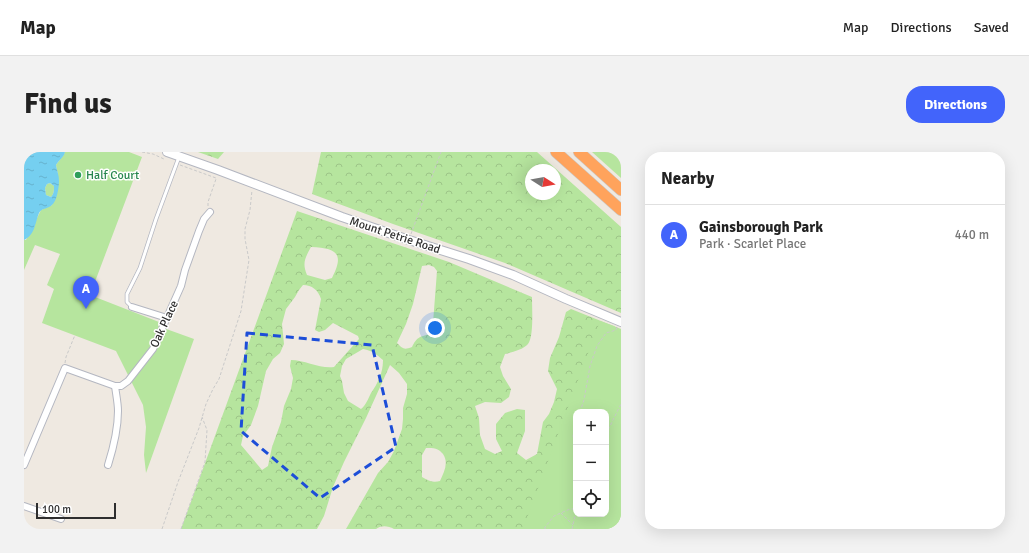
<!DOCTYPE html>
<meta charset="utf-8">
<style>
body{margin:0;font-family:Signika,sans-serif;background:#f2f2f2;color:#222}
.controls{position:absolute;right:12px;bottom:12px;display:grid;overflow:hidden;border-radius:8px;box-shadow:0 4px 16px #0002}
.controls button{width:36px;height:36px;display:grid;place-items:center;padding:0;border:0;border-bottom:1px solid #e0e0e0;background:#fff;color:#222;font:20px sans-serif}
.compass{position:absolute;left:501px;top:12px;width:36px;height:36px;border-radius:50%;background:#fff;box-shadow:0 4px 16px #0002;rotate:101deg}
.scale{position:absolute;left:12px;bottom:10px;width:80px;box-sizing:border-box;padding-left:4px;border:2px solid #2e2e2e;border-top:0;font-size:11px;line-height:14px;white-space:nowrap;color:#2e2e2e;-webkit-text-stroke:3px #fff;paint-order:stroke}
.you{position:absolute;left:411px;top:176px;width:14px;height:14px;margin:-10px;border:3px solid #fff;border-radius:50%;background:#1a73e8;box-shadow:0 0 0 6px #1a73e833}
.badge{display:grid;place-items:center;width:26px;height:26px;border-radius:50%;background:#4264fb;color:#fff;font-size:13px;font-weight:700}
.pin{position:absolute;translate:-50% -33px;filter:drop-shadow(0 1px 2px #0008)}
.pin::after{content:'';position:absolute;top:21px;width:14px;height:12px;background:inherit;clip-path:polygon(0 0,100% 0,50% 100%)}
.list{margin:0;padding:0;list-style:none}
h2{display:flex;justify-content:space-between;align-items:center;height:52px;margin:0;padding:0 16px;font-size:17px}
h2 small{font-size:13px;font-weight:400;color:#767676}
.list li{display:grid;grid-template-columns:26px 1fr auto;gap:12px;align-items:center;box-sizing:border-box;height:60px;padding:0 16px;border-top:1px solid #e0e0e0}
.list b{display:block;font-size:15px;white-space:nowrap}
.list p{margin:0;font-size:13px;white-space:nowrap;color:#767676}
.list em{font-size:13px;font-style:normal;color:#767676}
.icon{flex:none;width:22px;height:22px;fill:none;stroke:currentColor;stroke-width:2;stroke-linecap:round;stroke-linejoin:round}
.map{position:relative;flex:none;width:597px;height:377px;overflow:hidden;border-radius:16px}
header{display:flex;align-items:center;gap:24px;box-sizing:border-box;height:56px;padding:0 20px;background:#fff;border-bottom:1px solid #e0e0e0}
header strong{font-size:19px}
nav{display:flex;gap:22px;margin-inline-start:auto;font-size:14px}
.intro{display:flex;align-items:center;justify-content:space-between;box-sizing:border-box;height:96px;padding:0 24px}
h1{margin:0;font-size:28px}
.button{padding:10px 18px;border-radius:16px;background:#4264fb;color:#fff;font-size:14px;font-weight:700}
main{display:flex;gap:24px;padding:0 24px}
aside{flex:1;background:#fff;border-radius:16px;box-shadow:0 4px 16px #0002}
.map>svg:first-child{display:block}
.forest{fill:url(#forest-crowns);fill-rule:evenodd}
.park{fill:#b6e59e;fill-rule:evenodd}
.water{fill:url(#water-ripples);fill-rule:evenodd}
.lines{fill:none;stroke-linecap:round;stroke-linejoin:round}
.lane-casing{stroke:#b4b7c1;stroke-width:4.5}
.street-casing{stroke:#b4b7c1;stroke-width:8}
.secondary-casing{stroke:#b4b7c1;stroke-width:10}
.highway-casing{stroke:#c9c9c9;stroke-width:12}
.path{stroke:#c9c9c9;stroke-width:1;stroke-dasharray:3 2;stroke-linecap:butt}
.lane{stroke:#fff;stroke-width:3}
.street{stroke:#fff;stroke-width:6}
.secondary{stroke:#fff;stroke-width:8}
.highway{stroke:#ffa35c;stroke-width:11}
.marked{fill:none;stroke:#1d4ed8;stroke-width:3;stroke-dasharray:8 5;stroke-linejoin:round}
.leisure-dot{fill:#2e9e5b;stroke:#fff;stroke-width:1.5}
.labels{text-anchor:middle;stroke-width:3;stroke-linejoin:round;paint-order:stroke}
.leisure-label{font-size:12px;fill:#27864d;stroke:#fff;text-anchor:start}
.street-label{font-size:12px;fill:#2e2e2e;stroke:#fff}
</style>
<header>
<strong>Map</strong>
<nav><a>Map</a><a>Directions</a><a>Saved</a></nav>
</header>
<div class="intro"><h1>Find us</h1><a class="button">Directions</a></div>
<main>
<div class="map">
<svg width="597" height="377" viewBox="0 0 597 377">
<defs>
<pattern id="forest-crowns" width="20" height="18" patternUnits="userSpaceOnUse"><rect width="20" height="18" fill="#b6e59e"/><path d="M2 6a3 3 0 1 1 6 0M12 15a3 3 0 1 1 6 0" fill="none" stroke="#9dc588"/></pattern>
<pattern id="water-ripples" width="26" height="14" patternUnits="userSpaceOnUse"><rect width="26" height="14" fill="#75cff0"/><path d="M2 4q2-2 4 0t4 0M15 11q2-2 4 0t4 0" fill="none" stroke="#66b2ce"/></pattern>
</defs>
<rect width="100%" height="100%" fill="#efe9e1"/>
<g class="forest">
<path d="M174 0H200L194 7Z"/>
<path d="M297 0H513L597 75V161L481 111 369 72 288 42ZM507 18H531V42H507Z"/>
<path d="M273 59 425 110 508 145C508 155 510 185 504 192 499 198 488 200 481 202L476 215 479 224 487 237 485 245 477 251 461 250 451 254 455 266 456 283 461 297 471 302 478 299 472 287V272L481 261 493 257 501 258V279L493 301 502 308 513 302 519 270 525 262 530 250 533 237 524 219 526 206 535 185 542 160 547 157 597 177V377H370C364 374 358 373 352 377H322L354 321 364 310 370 299 378 277 379 267V256L383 242V232L375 221 366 213 342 266 320 310 309 335 300 364 293 377H157ZM287 95C312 96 321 101 308 126L301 128 283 123C278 111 281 106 287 95ZM405 113 410 115 413 119 409 171 406 182C395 185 393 185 388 195 380 198 379 197 373 191L382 172 389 152 397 118 398 114ZM279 133C288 133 294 138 297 147L291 178 295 180 301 178 309 171 334 184 335 187 310 215C296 217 281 208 267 208L266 214 269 226 267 237 260 254 257 270 248 295 244 314 238 318 217 293 219 284 227 273 234 254 242 219 249 207 256 201 260 192 258 172 262 157 271 145 275 138ZM339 197C349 199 352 202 359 208 359 221 354 231 347 241 344 247 342 253 337 257L324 249 320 241 318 229 316 224 318 214 322 207ZM552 260H582V362H552ZM402 296C410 296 414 296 419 302 425 311 420 320 416 329 409 331 405 329 398 325V303Z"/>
</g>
<g class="park">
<path d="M41 0H105L118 5 66 143 135 170 134 174 170 187 122 321 120 303 122 275 119 253 92 199 18 171 30 137 23 133 36 102 11 93 0 118V88H2L17 58 28 53 34 23 32 13C35 8 39 5 41 0Z"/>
<path d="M568 0H597V26Z"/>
<path d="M26 31 30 34C30 38 30 42 27 45L22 43 21 36 23 32Z"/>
<path d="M576 169 590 174 597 180V377H499ZM552 260H582V362H552Z"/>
</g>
<path class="water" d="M0 0H41C40 5 35 8 32 13 33 19 35 23 35 29 35 35 33 49 28 53 24 57 17 56 15 61 11 71 11 83 0 88ZM26 31 30 34C30 38 30 42 27 45L22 43 21 36 23 32Z"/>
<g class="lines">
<g class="lane-casing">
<path id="lane" d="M108 155 103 150V142L116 116 132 67 155 5"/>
</g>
<g class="street-casing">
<g id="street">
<path d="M108 155 143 166"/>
<path d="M0 313 41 216 91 234H97L104 229 129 197 157 134 161 118 175 79 180 67 186 60"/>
<path d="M84 313C89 297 94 275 94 259 94 251 92 242 91 234"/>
<path d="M0 354 37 367"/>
</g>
</g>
<g class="secondary-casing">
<path id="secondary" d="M143 0 194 18 318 65 385 88 445 107 489 123 542 147 597 170"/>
</g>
<g class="highway-casing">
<g id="highway">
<path d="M532 0 597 58"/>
<path d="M555 0 597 38"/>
</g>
</g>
<g class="path">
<path d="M118 0 129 2 140 7"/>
<path d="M156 13 192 26"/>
<path d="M184 54V50L192 27"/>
<path d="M387 82 417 0"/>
<path d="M41 211 42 205 51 183"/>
<path d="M556 260 560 248 566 214 573 194 582 181 592 178 593 175"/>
<path d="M552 273 549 283 550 293 552 295"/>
<path d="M582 282 597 252"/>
<path d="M537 361 549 373"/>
<path d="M138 377 154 330 175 276 182 252 189 237 195 227 217 159 225 108 221 87V77L226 58 228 38"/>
<path d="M157 377 181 310 183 278 178 265"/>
<path d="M521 377V375L530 364 546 357H552"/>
<path d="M548 377 552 360"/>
</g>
<use href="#lane" class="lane"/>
<use href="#street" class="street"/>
<use href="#secondary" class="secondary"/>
<use href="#highway" class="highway"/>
</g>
<path class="marked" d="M223 181 348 193 372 295 296 346 217 279Z"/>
<circle class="leisure-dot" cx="54" cy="23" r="4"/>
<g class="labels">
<g class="leisure-label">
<text x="62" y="27">Half Court</text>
</g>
<g class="street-label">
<text transform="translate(371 83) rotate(18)" y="4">Mount Petrie Road</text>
<text transform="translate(140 172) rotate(-65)" y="4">Oak Place</text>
</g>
</g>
</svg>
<div class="controls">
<button>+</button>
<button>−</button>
<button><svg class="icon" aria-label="locate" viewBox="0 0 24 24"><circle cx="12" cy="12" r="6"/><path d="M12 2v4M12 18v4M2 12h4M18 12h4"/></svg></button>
</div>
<svg class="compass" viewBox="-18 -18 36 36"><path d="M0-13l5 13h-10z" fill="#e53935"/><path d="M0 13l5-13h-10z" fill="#767676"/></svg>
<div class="scale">100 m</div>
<div class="you"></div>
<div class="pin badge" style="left:62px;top:157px">A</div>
</div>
<aside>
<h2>Nearby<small></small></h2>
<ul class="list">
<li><span class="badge">A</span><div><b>Gainsborough Park</b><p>Park · Scarlet Place</p></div><em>440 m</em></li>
</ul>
</aside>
</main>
